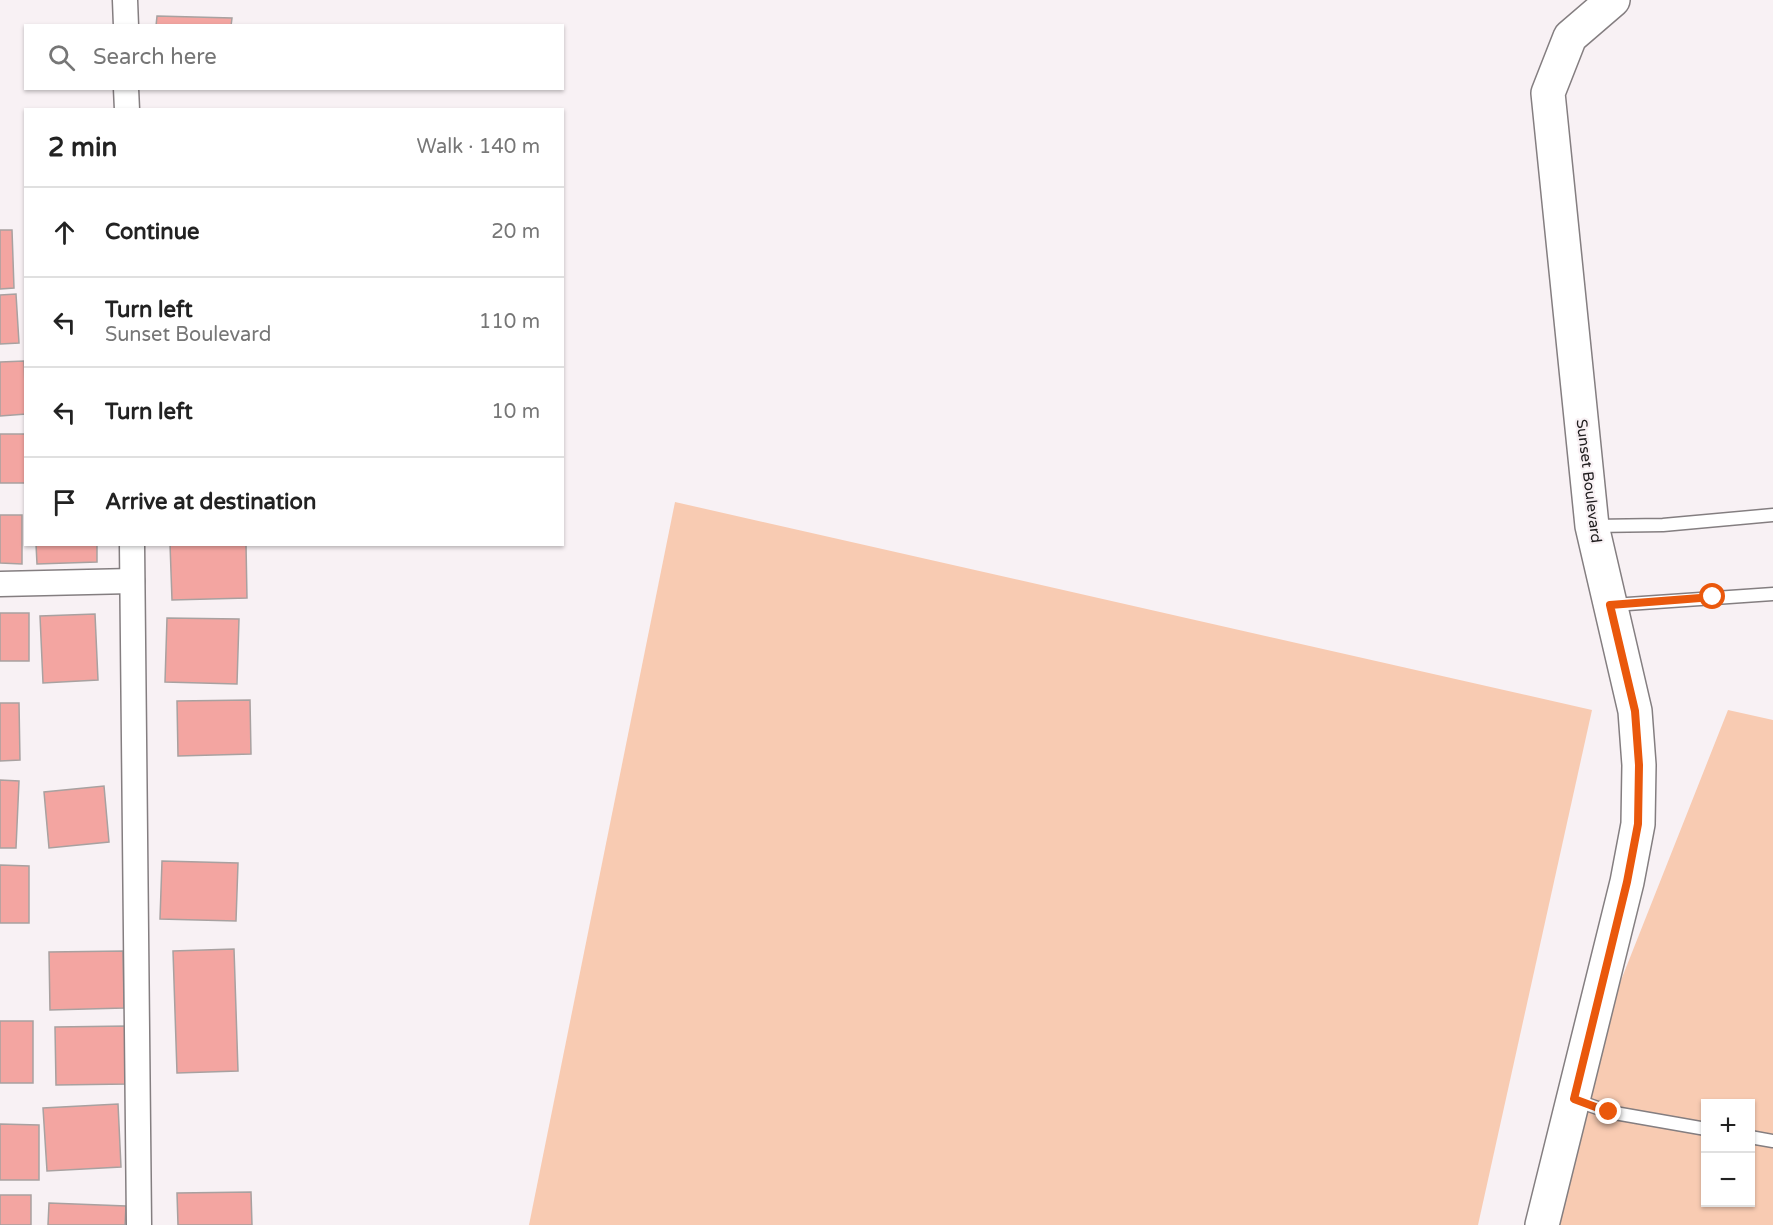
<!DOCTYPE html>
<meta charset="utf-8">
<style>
body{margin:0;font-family:"Varela Round",sans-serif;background:#f6f6f6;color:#222}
.controls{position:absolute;right:18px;bottom:18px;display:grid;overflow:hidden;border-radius:0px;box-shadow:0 2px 4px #0004}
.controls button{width:54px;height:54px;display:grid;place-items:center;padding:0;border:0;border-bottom:2px solid #e0e0e0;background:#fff;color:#222;font:30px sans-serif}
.stop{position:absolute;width:18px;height:18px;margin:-14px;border:4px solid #ea580c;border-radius:50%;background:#fff}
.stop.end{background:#ea580c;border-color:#fff;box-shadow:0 2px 6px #0008}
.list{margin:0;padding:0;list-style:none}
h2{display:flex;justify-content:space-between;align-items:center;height:78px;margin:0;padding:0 24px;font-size:26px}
h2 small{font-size:20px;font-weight:400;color:#767676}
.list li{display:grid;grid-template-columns:39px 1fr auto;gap:18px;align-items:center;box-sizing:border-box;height:90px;padding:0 24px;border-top:2px solid #e0e0e0}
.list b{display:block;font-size:22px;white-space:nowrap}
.list p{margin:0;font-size:20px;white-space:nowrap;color:#767676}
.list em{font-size:20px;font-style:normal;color:#767676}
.icon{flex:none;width:33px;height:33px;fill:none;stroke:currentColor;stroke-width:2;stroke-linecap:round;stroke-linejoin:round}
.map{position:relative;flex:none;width:1773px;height:1225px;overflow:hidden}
.search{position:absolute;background:#fff;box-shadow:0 2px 4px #0004;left:24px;top:24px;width:540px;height:66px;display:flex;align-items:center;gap:15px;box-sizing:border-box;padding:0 21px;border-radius:0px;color:#767676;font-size:22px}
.panel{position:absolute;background:#fff;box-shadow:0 2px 4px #0004;left:24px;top:108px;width:540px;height:438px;border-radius:0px}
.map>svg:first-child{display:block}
.green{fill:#f8cbb2;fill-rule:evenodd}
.building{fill:#f3a5a1;stroke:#a8a1a0;stroke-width:1.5}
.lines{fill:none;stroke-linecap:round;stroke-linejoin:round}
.lane-casing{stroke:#847e80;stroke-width:15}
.street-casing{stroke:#847e80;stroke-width:27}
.secondary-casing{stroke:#847e80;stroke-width:36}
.lane{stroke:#fff;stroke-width:12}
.street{stroke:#fff;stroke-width:24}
.secondary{stroke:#fff;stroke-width:33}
.route{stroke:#ea580c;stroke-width:8}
.labels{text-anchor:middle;stroke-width:4.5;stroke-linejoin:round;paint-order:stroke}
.street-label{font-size:15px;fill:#1e1c1d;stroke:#f8f1f4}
</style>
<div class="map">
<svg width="1773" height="1225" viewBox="0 0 1773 1225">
<rect width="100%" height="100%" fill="#f8f1f4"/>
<g class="green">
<path d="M675 502 1592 710 1478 1225H529Z"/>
<path d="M1728 710 1773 720V1225H1547L1574 1099ZM1706 1104H1750V1202H1706Z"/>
</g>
<g class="building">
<path d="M157 16 232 18 231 26H156Z"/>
<path d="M0 230H12L14 288 0 289Z"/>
<path d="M16 294 19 343 0 344V295Z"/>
<path d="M24 361 26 414 0 416V362Z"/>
<rect x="0" y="434" width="25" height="49"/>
<path d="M0 515H22V564L0 563Z"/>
<path d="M36 544H97V562L37 564Z"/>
<path d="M170 544H246L247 598 172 600Z"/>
<rect x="0" y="613" width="29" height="48"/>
<path d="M95 614 98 680 43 683 40 616Z"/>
<path d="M167 618 239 619 237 684 165 682Z"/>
<path d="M250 700 251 754 178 756 177 701Z"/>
<path d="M0 703H19L20 760 0 761Z"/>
<path d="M0 780 19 781 16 848H0Z"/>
<path d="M104 786 109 842 49 848 44 792Z"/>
<path d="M162 861 238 863 236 921 160 919Z"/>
<path d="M0 865 29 866V923H0Z"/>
<path d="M234 949 238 1071 177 1073 173 951Z"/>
<path d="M123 951 124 1008 50 1010 49 952Z"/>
<rect x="0" y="1021" width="33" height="62"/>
<path d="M127 1026 128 1084 56 1085 55 1027Z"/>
<path d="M118 1104 121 1167 47 1171 43 1108Z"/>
<path d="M0 1124 39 1125V1180H0Z"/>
<path d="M251 1192 252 1225H178L177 1193Z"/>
<rect x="0" y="1195" width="31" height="30"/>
<path d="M49 1203 126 1206 125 1225H48Z"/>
</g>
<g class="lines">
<g class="lane-casing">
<g id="lane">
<path d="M1593 526 1663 525 1773 515"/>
<path d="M1613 605 1773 594"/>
<path d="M1575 1100 1609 1112 1706 1129"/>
<path d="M1750 1137 1773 1141"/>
</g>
</g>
<g class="street-casing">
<g id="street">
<path d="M125 0 126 26"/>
<path d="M126 88 127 110"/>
<path d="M132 544 139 1225"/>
<path d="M0 584 132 581"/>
</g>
</g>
<g class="secondary-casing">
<path id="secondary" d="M1542 1225 1627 882 1638 824 1639 765 1635 711 1592 526 1548 93 1570 37 1613 0"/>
</g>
<use href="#lane" class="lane"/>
<use href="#street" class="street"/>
<use href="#secondary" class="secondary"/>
</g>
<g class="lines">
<path class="route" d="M1609 1112 1574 1099 1627 882 1638 824 1639 765 1635 711 1610 605 1713 597"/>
</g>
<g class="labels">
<g class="street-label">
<text transform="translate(1589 481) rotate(83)" y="5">Sunset Boulevard</text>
</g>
</g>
</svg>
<div class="controls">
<button>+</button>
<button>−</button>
</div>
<div class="stop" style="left:1713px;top:597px"></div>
<div class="stop end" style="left:1609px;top:1112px"></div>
<div class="search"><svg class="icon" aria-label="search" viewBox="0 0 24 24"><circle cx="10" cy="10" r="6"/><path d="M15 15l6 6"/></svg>Search here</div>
<section class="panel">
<h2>2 min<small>Walk · 140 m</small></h2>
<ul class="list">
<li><svg class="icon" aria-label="ahead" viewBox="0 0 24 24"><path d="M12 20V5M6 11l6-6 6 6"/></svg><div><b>Continue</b></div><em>20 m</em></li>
<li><svg class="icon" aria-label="left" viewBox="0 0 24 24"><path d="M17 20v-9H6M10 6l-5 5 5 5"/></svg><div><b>Turn left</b><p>Sunset Boulevard</p></div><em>110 m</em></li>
<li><svg class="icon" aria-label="left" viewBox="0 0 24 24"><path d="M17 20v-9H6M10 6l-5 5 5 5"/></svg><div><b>Turn left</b></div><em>10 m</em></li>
<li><svg class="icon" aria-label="arrive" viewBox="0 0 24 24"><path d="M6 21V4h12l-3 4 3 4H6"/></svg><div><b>Arrive at destination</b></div></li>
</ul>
</section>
</div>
